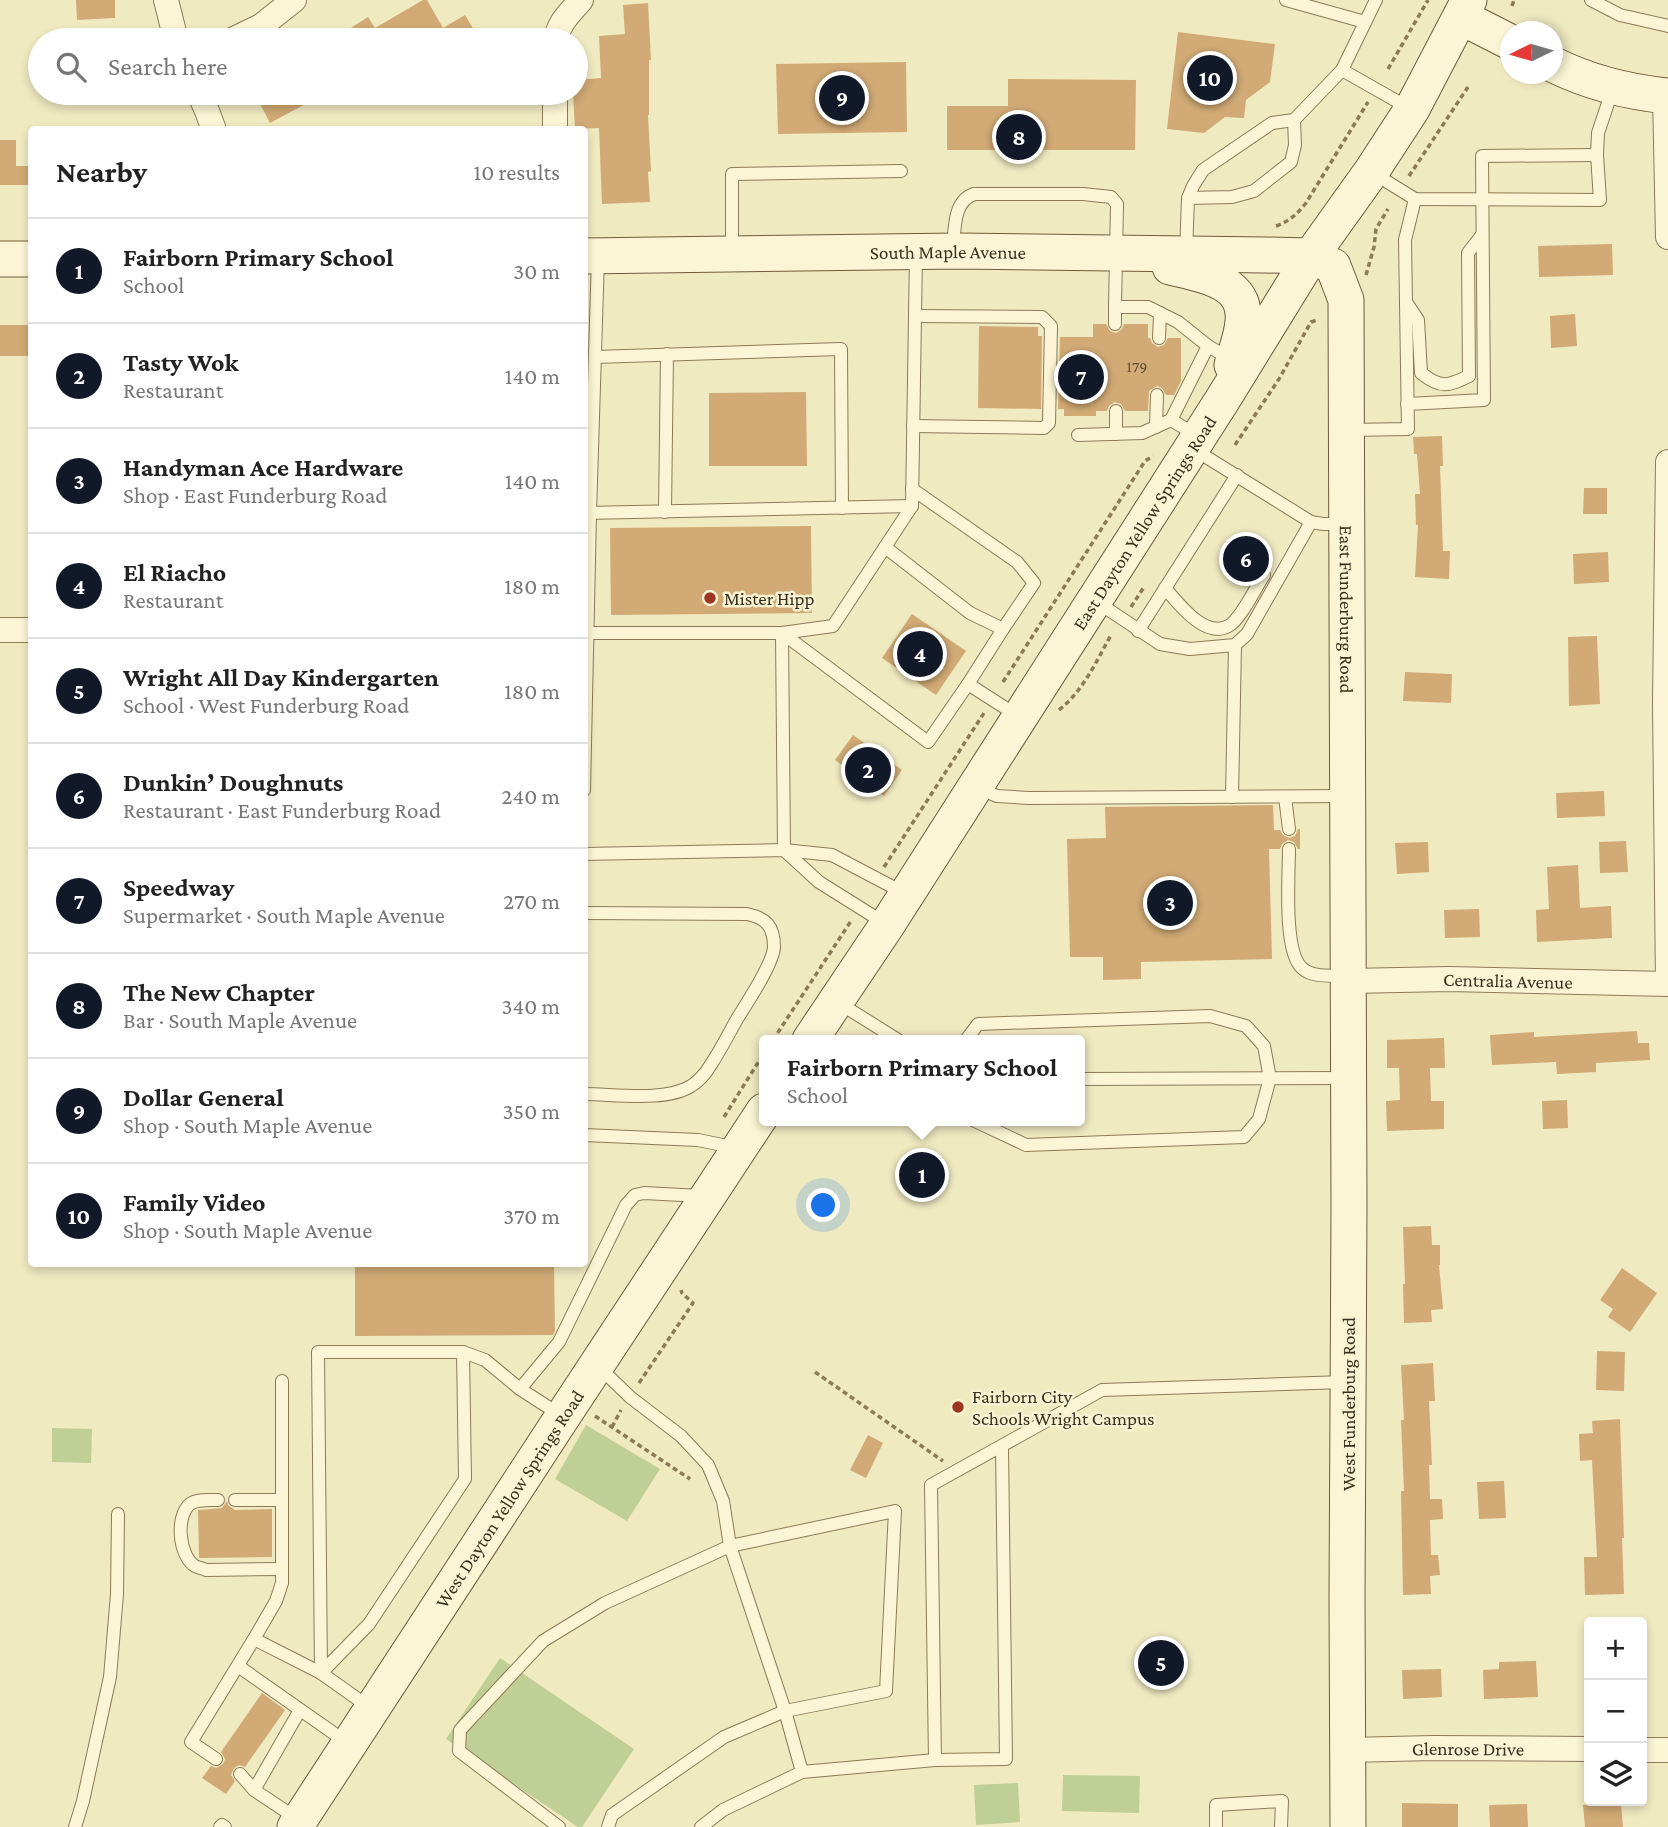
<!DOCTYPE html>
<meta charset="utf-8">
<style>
body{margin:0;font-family:"Crimson Pro",serif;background:#f2f2f2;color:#222}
.controls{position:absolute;right:21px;bottom:21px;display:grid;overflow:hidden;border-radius:7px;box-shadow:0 4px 10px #0003}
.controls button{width:63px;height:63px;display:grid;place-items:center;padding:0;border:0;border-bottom:2px solid #e0e0e0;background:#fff;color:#222;font:35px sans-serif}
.compass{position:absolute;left:1500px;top:21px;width:63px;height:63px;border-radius:50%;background:#fff;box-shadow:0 4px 10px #0003;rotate:265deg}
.you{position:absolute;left:824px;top:1206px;width:24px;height:24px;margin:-18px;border:5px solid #fff;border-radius:50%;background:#1a73e8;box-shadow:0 0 0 10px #1a73e833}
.badge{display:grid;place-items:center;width:46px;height:46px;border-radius:50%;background:#111827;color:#fff;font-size:23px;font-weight:700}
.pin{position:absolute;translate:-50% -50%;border:4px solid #fff;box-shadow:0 2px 7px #0006}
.popup{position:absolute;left:759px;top:1035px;width:326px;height:91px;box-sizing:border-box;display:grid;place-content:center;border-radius:7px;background:#fff;filter:drop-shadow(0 2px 5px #0005);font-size:23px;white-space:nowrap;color:#767676}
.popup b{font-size:26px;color:#222}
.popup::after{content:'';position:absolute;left:50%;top:100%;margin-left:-14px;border:14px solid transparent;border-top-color:#fff}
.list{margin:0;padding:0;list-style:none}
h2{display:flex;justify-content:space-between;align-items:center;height:91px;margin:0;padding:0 28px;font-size:30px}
h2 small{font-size:23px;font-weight:400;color:#767676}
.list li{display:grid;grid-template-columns:46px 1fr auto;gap:21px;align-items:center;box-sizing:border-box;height:105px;padding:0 28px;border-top:2px solid #e0e0e0}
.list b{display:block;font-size:26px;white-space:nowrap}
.list p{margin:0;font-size:23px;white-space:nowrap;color:#767676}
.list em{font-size:23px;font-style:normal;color:#767676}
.icon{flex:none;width:38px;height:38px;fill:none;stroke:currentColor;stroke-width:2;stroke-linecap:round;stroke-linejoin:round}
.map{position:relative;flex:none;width:1668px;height:1827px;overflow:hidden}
.search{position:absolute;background:#fff;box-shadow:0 4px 10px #0003;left:28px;top:28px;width:560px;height:77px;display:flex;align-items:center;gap:18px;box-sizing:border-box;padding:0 24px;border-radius:38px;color:#767676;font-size:26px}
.panel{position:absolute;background:#fff;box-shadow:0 4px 10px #0003;left:28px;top:126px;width:560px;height:1141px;border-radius:7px}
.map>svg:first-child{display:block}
.green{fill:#bfcf95}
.building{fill:#d1aa75}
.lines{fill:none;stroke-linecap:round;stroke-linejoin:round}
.lane-casing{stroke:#8b7b58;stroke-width:14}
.street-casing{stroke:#8b7b58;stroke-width:26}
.secondary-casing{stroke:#6d5c3b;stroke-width:37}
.path{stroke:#8b7b58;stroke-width:3.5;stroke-dasharray:5 3.5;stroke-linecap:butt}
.lane{stroke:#fbf5d5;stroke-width:12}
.street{stroke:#fbf5d5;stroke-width:24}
.secondary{stroke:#fbf5d5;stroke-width:35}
.poi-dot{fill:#9d3724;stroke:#f7f3d2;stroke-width:2.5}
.labels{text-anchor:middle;stroke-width:5;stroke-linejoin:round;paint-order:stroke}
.number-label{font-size:16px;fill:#604e33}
.street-label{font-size:19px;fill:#3a301d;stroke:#f7f3d2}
.poi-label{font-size:19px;fill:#3a301d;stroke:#f7f3d2;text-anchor:start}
</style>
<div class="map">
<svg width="1668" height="1827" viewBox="0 0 1668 1827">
<rect width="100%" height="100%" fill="#f0eac1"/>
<g class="green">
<path d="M586 1425 660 1469 627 1521 555 1479Z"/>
<path d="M52 1428 92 1429 91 1463 52 1462Z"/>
<path d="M500 1658 634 1749 582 1827H578L446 1739Z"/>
<path d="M1063 1775 1140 1776 1139 1813 1062 1811Z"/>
<path d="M1018 1783 1020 1822 976 1825 974 1785Z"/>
</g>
<g class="building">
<path d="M76 0H115V18L77 20Z"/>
<path d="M423 0H427L443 28 465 15 480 40H332L368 17 375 28Z"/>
<path d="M648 3 651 60H649V115H648L651 171 648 172 650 202 602 204 599 128 575 129 573 93H576V90H578V80L601 78 599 36 625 34 623 5Z"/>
<path d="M1178 32 1275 44 1270 82 1246 100 1244 118 1225 117 1204 133 1167 129Z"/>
<path d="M906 62 907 132 778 134 776 64Z"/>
<path d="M1008 79 1136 80 1135 150H947V106H1008Z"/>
<path d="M271 93H326L270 123 258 100Z"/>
<path d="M0 140H16V166H32V185H0Z"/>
<path d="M1612 244 1613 275 1539 277 1538 246Z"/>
<path d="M1575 314 1577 346 1551 348 1550 316Z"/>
<path d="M1093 324H1106L1110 331 1116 333 1122 329 1124 324H1148V338H1150L1152 343 1158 347 1164 345 1168 338H1181V381L1174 395H1166L1162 388 1157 386 1149 391 1148 411H1125L1121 404 1115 402 1109 406 1107 411H1096V416H1064V409H1058L1060 337H1093Z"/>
<rect x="0" y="325" width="32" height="31"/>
<path d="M979 326 1038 327V336H1042L1041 409 978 408Z"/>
<path d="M806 392 807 466H709V393Z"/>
<path d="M1442 436 1443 466H1440L1443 551H1450L1449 579 1415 577 1418 525H1416L1415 494H1420L1417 454H1414L1413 437Z"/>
<path d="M1584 488H1607V514H1583Z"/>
<path d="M811 526 812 613 611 615 610 528Z"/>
<path d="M1608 552 1609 582 1574 584 1573 554Z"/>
<path d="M912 614 966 651 936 695 882 658Z"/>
<path d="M1597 636 1600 704 1569 706 1568 637Z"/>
<path d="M1405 672 1452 674 1451 703 1403 701Z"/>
<path d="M853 735 902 770 884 796 835 760Z"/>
<path d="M1604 791 1605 816 1557 818 1556 793Z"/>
<path d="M1273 805 1274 830H1280L1283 835 1289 838 1295 836 1298 829H1300V849H1298L1294 842 1288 840 1282 844 1280 849H1269L1272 959 1141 962V979L1103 980V957H1070L1067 839 1106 838 1105 807Z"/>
<path d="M1626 841 1628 872 1600 873 1599 842Z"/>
<path d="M1428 842 1429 872 1397 874 1395 843Z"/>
<path d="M1578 865 1580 908 1611 906 1612 938 1537 942 1536 910 1549 909 1547 867Z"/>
<path d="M1479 909 1480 937 1445 938 1444 910Z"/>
<path d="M1637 1031 1638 1043H1649L1650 1060 1596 1063V1072L1557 1074 1556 1062 1492 1065 1490 1035 1534 1032V1037Z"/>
<path d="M1444 1038 1445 1068H1430L1431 1101H1444V1129L1387 1131 1386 1101 1400 1100 1399 1068H1387V1040Z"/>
<path d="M1567 1100 1568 1128 1543 1129 1542 1101Z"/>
<path d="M1431 1226 1432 1245H1440V1265H1439L1443 1309 1431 1310 1432 1322 1404 1323 1403 1284H1405L1403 1227Z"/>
<path d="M355 1264H554L555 1331 553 1335 355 1336Z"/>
<path d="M1622 1268 1657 1293 1630 1332 1608 1317 1613 1309 1600 1300Z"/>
<path d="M1597 1351 1625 1352 1624 1391 1596 1390Z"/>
<path d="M1433 1363 1435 1401H1429L1432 1465H1429L1430 1499H1442L1443 1519 1430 1520 1431 1555H1438L1440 1575 1430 1576 1431 1594 1403 1595 1401 1491H1404L1401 1420H1404L1401 1365Z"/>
<path d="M1620 1419 1624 1538H1622L1624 1594 1585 1595 1584 1557H1597L1592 1460 1580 1461 1579 1434 1593 1433 1592 1421Z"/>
<path d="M868 1435 883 1443 866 1478 850 1470Z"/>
<path d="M1504 1481 1506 1518 1479 1519 1477 1482Z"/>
<path d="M227 1501 228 1505 235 1510 272 1509V1557L199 1558 198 1510 222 1508Z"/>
<path d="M1536 1661 1538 1697 1484 1699 1483 1670 1499 1669V1662Z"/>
<path d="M1441 1669 1442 1697 1403 1699 1402 1670Z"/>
<path d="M262 1693 285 1710 245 1767 239 1765 234 1768 231 1775 235 1781 226 1794 202 1778 211 1766 216 1768 223 1764 225 1759 221 1752Z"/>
<path d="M1402 1803 1458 1804V1827H1402Z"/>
<path d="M1621 1803 1623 1827H1585L1583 1805Z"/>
<path d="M1527 1804 1528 1827H1490L1489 1805Z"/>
</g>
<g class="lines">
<g class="lane-casing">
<g id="lane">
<path d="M1286 0 1365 22"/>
<path d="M1591 0 1620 15 1668 26"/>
<path d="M1342 70 1409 108"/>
<path d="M1373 173 1415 199 1600 200 1597 155 1598 133 1613 88"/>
<path d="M1188 198 1232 197 1254 191 1291 162 1295 145 1294 120"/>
<path d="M953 248C955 229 953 201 974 194H1083L1111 197 1117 204 1115 307H1148L1178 322 1208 346"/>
<path d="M732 251V174L901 171"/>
<path d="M1186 254 1188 198 1193 186 1203 170 1272 123 1294 120 1342 70 1376 0"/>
<path d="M1406 302 1418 320 1421 373C1441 389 1448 386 1469 376L1468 253 1482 235"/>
<path d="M1115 307V324"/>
<path d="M1159 338 1160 313"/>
<path d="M595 357 841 349 842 508"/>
<path d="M1407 404 1484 400 1482 156 1597 155"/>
<path d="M1116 411V434"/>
<path d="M913 426 1044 428 1049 423 1051 326 1042 317 915 316"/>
<path d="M1156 427 1157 395"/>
<path d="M1349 430 1408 429 1405 240 1415 199"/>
<path d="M1078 435 1142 433 1171 420"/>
<path d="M1198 436 1171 420 1208 346 1232 360"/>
<path d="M1195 450 1311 522 1323 524H1345"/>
<path d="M665 512 667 354"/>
<path d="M585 513 912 506"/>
<path d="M885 547 970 613 1003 629 1034 583 1017 562 912 489"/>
<path d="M1165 588C1178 603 1206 641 1230 625 1241 618 1256 587 1264 575"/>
<path d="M1097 602 1160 644 1190 649 1235 645 1247 634 1311 522"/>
<path d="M1138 631 1237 475"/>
<path d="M584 633H782L833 626 912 506 916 253"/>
<path d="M782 633 784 850 819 882 886 924"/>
<path d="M782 633 928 742 968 684 1003 629"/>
<path d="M968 684 1018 716"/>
<path d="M976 787 997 796 1029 798 1344 796"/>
<path d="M584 790 590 513 598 257"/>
<path d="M1232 797 1235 645"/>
<path d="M1285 797 1289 829"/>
<path d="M1289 849C1289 875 1283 951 1302 968 1312 978 1332 975 1345 976"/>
<path d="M584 854 784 850 832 855 906 894"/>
<path d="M584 913 747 914C766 918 774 926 774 947 773 964 747 1003 737 1019 728 1035 720 1051 710 1066 706 1073 698 1082 691 1086 666 1102 614 1094 584 1094"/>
<path d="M839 1003 898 1040"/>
<path d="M966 1040 978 1024 1210 1016 1246 1026 1264 1046 1270 1078 1259 1119 1244 1137 1026 1145 975 1121"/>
<path d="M1080 1079 1345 1078"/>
<path d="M584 1135 698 1140 737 1148"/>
<path d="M599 1367 630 1397 681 1436 708 1465 723 1501 730 1546 895 1511 886 1691 785 1711 724 1737 612 1815 608 1827"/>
<path d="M282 1381V1583L276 1601 254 1639 321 1673 369 1707"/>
<path d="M520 1389 559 1342 626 1205 635 1195 644 1193 701 1196"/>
<path d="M218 1500C210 1500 197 1499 190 1504 175 1517 179 1556 195 1566 196 1567 205 1569 206 1570L282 1569"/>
<path d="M235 1500H282"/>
<path d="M238 1666 349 1744"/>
<path d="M321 1673 318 1352H463L485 1360 520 1389 562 1416"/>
<path d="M321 1673 369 1624 465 1479 463 1352"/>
<path d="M216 1759 191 1742 254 1639"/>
<path d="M935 1760 1006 1759 1002 1447"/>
<path d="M240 1774 254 1790 299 1820"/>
<path d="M254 1790 300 1710"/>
<path d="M75 1827 83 1801 110 1677 117 1594 118 1514"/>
<path d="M220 1827 222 1825 225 1827"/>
<path d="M559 1827 459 1751 460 1730 543 1641 605 1603 730 1546 785 1711 802 1772 935 1760 931 1485 1102 1390 1344 1382"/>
<path d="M701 1827 723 1810 802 1772"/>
<path d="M1216 1827V1805L1282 1801 1281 1827"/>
</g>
</g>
<g class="street-casing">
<g id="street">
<path d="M166 0 176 40"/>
<path d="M232 40 261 26 294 0"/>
<path d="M556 40C558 23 570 13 581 0"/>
<path d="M199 93 207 111 214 130"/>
<path d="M1665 95 1668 237"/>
<path d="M555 130V93"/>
<path d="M0 630H32"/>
<path id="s1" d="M1349 981 1449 979 1668 984 1665 703 1668 462"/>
<path id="s2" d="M1347 1750 1434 1748 1589 1749"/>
<path d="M1642 1750H1668"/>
</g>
</g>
<g class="secondary-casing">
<g id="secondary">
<path d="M1461 17 1510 42"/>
<path d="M1552 64C1590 83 1627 92 1668 96"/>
<path id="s3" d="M584 256 958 251 1265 255 1311 256 1333 266 1346 300 1349 1207 1347 1597 1348 1827"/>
<path d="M0 259H32"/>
<path d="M1170 267C1199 274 1247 280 1243 321 1242 336 1236 351 1232 365"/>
<path id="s4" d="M810 1040 887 925 1223 399 1311 256 1371 172 1412 109 1469 0"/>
<path id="s5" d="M295 1827 563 1416 764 1111"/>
</g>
</g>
<g class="path">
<path d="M1512 6 1514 0"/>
<path d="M1388 69 1428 0"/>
<path d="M1409 176 1468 87"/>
<path d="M1276 226C1290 221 1297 214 1306 203L1368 102"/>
<path d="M1366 275 1374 247 1376 229 1388 209"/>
<path d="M1235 445 1279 379 1311 322 1317 320"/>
<path d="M1131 607 1144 587"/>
<path d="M1003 682 1145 461 1153 456"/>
<path d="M1059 710C1083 691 1096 662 1111 635"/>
<path d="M884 867 984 713"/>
<path d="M773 1040 851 921"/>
<path d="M724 1117 764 1053"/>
<path d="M815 1372 943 1461"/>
<path d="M639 1383 693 1303 682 1293 681 1290"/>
<path d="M595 1416 690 1479"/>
<path d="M612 1427 621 1410"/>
</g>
<use href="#lane" class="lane"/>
<use href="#street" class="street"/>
<use href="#secondary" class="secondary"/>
</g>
<g class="poi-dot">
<circle cx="710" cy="598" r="7"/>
<circle cx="958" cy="1407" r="7"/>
</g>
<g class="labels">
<g class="number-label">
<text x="1137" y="372">179</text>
</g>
<g class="street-label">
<text dy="7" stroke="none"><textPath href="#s3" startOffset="364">South Maple Avenue</textPath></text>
<text dy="7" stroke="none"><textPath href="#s4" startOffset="616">East Dayton Yellow Springs Road</textPath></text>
<text dy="7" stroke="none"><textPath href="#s3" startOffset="1097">East Funderburg Road</textPath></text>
<text dy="7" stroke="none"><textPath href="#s1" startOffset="159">Centralia Avenue</textPath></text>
<text transform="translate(1348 1404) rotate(-90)" y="7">West Funderburg Road</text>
<text dy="7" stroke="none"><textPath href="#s5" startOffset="392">West Dayton Yellow Springs Road</textPath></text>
<text dy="7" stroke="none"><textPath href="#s2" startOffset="121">Glenrose Drive</textPath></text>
</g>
<g class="poi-label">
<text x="724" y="605">Mister Hipp</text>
<text x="972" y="1403">Fairborn City<tspan x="972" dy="22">Schools Wright Campus</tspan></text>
</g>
</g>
</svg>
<div class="controls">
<button>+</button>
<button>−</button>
<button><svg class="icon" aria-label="layers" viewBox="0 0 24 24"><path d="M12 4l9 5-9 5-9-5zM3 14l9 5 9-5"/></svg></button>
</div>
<svg class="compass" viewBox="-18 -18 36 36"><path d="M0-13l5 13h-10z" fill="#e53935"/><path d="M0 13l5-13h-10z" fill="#767676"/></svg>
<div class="you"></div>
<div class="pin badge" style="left:922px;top:1175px">1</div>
<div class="popup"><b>Fairborn Primary School</b>School</div>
<div class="pin badge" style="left:868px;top:770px">2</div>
<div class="pin badge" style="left:1170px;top:903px">3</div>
<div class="pin badge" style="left:920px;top:654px">4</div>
<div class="pin badge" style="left:1161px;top:1663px">5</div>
<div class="pin badge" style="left:1246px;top:559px">6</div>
<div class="pin badge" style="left:1081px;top:377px">7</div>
<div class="pin badge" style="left:1019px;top:137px">8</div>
<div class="pin badge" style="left:842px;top:98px">9</div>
<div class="pin badge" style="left:1210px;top:78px">10</div>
<div class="search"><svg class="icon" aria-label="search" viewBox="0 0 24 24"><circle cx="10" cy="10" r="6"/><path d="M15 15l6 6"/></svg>Search here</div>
<section class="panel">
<h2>Nearby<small>10 results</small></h2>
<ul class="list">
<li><span class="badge">1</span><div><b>Fairborn Primary School</b><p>School</p></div><em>30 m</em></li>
<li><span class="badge">2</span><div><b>Tasty Wok</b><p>Restaurant</p></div><em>140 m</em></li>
<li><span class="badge">3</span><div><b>Handyman Ace Hardware</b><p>Shop · East Funderburg Road</p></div><em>140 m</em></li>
<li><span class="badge">4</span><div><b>El Riacho</b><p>Restaurant</p></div><em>180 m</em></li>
<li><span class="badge">5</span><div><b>Wright All Day Kindergarten</b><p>School · West Funderburg Road</p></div><em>180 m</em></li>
<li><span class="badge">6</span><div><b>Dunkin’ Doughnuts</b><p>Restaurant · East Funderburg Road</p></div><em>240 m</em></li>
<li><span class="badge">7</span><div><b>Speedway</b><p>Supermarket · South Maple Avenue</p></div><em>270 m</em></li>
<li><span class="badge">8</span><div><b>The New Chapter</b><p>Bar · South Maple Avenue</p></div><em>340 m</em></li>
<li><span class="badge">9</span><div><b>Dollar General</b><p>Shop · South Maple Avenue</p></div><em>350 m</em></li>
<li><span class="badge">10</span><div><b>Family Video</b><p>Shop · South Maple Avenue</p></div><em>370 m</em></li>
</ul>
</section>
</div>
